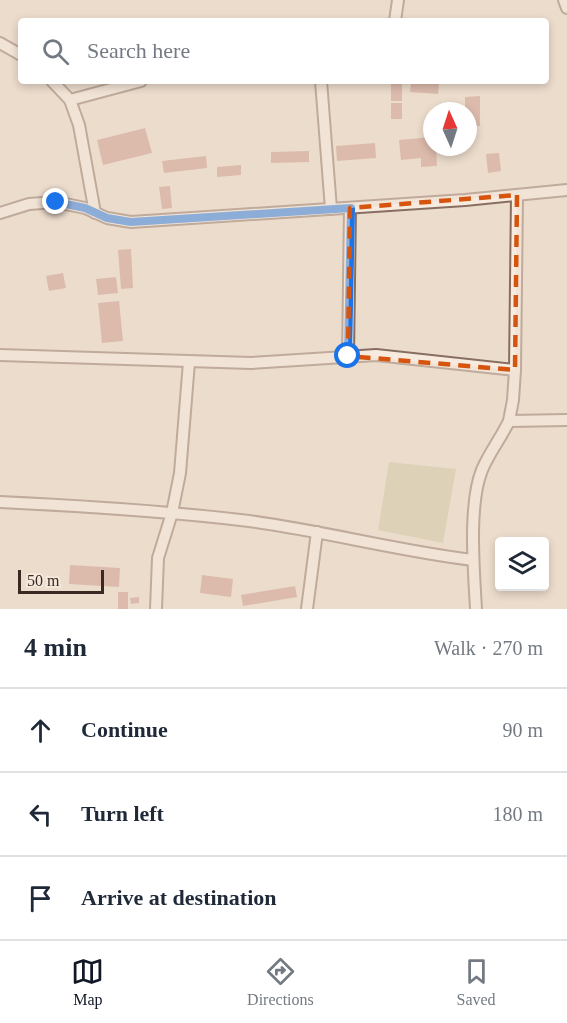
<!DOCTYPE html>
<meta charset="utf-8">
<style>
body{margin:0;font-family:"Times New Roman",serif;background:#f6f6f7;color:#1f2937}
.controls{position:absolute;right:18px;bottom:18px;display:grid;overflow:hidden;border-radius:6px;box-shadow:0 3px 9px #0003}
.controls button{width:54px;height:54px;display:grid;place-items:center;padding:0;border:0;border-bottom:2px solid #e0e1e3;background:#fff;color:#1f2937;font:30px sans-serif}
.compass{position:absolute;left:423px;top:102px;width:54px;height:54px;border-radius:50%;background:#fff;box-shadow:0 3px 9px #0003;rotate:357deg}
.scale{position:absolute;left:18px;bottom:15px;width:86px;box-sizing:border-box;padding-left:6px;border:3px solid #3a2923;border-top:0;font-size:16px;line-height:21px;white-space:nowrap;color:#3a2923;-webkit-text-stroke:4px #f4e8db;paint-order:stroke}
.stop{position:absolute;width:18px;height:18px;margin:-14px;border:4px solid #1a73e8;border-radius:50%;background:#fff}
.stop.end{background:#1a73e8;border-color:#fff;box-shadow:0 2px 6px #0008}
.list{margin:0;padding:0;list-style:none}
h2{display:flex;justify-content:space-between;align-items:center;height:78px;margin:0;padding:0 24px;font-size:26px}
h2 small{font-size:20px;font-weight:400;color:#747a83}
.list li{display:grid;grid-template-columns:39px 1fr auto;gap:18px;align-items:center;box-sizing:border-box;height:84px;padding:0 24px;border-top:2px solid #e0e1e3}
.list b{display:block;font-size:22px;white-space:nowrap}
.list em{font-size:20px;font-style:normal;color:#747a83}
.icon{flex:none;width:33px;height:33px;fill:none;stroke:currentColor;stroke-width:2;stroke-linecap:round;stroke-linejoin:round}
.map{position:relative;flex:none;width:567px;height:609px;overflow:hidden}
.search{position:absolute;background:#fff;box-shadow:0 3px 9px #0003;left:18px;right:18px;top:18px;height:66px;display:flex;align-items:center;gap:15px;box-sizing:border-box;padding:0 21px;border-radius:6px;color:#747a83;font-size:22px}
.sheet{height:330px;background:#fff}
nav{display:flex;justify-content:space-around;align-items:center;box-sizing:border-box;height:84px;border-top:2px solid #e0e1e3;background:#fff;font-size:16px;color:#747a83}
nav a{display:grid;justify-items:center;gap:3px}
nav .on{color:#111827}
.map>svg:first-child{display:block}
.green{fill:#cac6a0}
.building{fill:#c79385}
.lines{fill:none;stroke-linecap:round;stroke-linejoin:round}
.street-casing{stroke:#886e61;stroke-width:14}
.street{stroke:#f7ebdf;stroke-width:10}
.route{stroke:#1a73e8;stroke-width:8}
.marked{fill:none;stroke:#d7540e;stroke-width:4.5;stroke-dasharray:12 8;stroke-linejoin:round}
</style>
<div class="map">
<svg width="567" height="609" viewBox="0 0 567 609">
<rect width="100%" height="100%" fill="#ecdccc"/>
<path class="green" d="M389 462 456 469 443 543 378 530Z"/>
<g class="building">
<rect x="391" y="82" width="11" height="19"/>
<path d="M411 82 439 84 438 94 410 92Z"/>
<path d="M480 96V126H468V111H465V97Z"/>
<rect x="391" y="103" width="11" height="16"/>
<path d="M145 128 152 153 103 165 97 140Z"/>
<path d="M432 137V147H436L437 166 421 167V158L401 160 399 140Z"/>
<path d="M375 143 376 158 337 161 336 146Z"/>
<path d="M309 151V162L271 163V152Z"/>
<path d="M499 153 501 171 488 173 486 154Z"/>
<path d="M206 156 207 168 164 173 162 161Z"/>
<path d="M241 165V175L217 177V167Z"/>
<path d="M170 186 172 208 162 209 159 187Z"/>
<path d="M131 249 133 288 121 289 118 250Z"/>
<path d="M63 273 66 288 49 291 46 276Z"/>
<path d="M116 277 118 293 98 295 96 279Z"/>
<path d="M119 301 123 341 102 343 98 303Z"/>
<path d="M70 565 120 568 119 587 69 584Z"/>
<path d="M202 575 233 579 231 597 200 593Z"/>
<path d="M295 586 297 597 243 606 241 595Z"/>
<rect x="118" y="592" width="10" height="17"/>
<path d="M139 597V603L131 604 130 598Z"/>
</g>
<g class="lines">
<g class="street-casing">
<g id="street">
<path d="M564 0 567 8"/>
<path d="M395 21 398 0"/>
<path d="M0 43 21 55"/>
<path d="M52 81 70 100 141 81"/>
<path d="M321 81 331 209"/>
<path d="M70 100 79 125 95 213"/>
<path d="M0 213 29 204 56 202 85 208 107 218 131 222 465 200 567 190"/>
<path d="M0 355 251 363 376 355 515 370"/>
<path d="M348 356 350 208"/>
<path d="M509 421 513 400 515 370 517 195"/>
<path d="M0 502C83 506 167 511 249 521 324 531 398 551 473 560"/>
<path d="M156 609 158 558 172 513 180 473 189 362"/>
<path d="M307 609 317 532"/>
<path d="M476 609C474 572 468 504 482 470 489 453 501 438 509 421L567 420"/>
</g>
</g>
<use href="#street" class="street"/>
</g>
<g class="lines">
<path class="route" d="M56 202 85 208 107 218 131 222 351 208 348 356"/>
</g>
<path d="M0 0H567V609H0ZM517 195 515 370 348 356 350 208Z" fill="#ecdccc" fill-opacity=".55" fill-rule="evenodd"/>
<path class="marked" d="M517 195 515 370 348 356 350 208Z"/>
</svg>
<div class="controls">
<button><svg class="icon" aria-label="layers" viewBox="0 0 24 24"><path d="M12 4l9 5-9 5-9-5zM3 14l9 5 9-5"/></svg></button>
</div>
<svg class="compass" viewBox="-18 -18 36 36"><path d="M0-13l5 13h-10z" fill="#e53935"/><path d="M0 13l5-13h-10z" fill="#747a83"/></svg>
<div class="scale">50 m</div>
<div class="stop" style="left:348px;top:356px"></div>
<div class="stop end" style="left:56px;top:202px"></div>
<div class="search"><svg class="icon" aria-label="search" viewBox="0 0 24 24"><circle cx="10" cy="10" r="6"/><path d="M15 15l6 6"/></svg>Search here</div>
</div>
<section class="sheet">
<h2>4 min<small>Walk · 270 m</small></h2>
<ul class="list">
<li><svg class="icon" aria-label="ahead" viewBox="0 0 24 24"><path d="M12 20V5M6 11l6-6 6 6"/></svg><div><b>Continue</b></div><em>90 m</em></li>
<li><svg class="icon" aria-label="left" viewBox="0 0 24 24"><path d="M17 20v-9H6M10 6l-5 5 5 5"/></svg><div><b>Turn left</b></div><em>180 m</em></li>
<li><svg class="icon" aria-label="arrive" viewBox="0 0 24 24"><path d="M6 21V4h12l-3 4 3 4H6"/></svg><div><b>Arrive at destination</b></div></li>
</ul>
</section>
<nav>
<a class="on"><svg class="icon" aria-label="map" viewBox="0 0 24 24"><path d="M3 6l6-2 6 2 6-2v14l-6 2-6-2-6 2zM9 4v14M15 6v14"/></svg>Map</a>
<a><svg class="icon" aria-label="directions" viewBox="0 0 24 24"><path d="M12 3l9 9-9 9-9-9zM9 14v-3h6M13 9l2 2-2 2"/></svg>Directions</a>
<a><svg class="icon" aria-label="saved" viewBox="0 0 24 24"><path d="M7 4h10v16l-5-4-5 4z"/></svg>Saved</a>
</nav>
